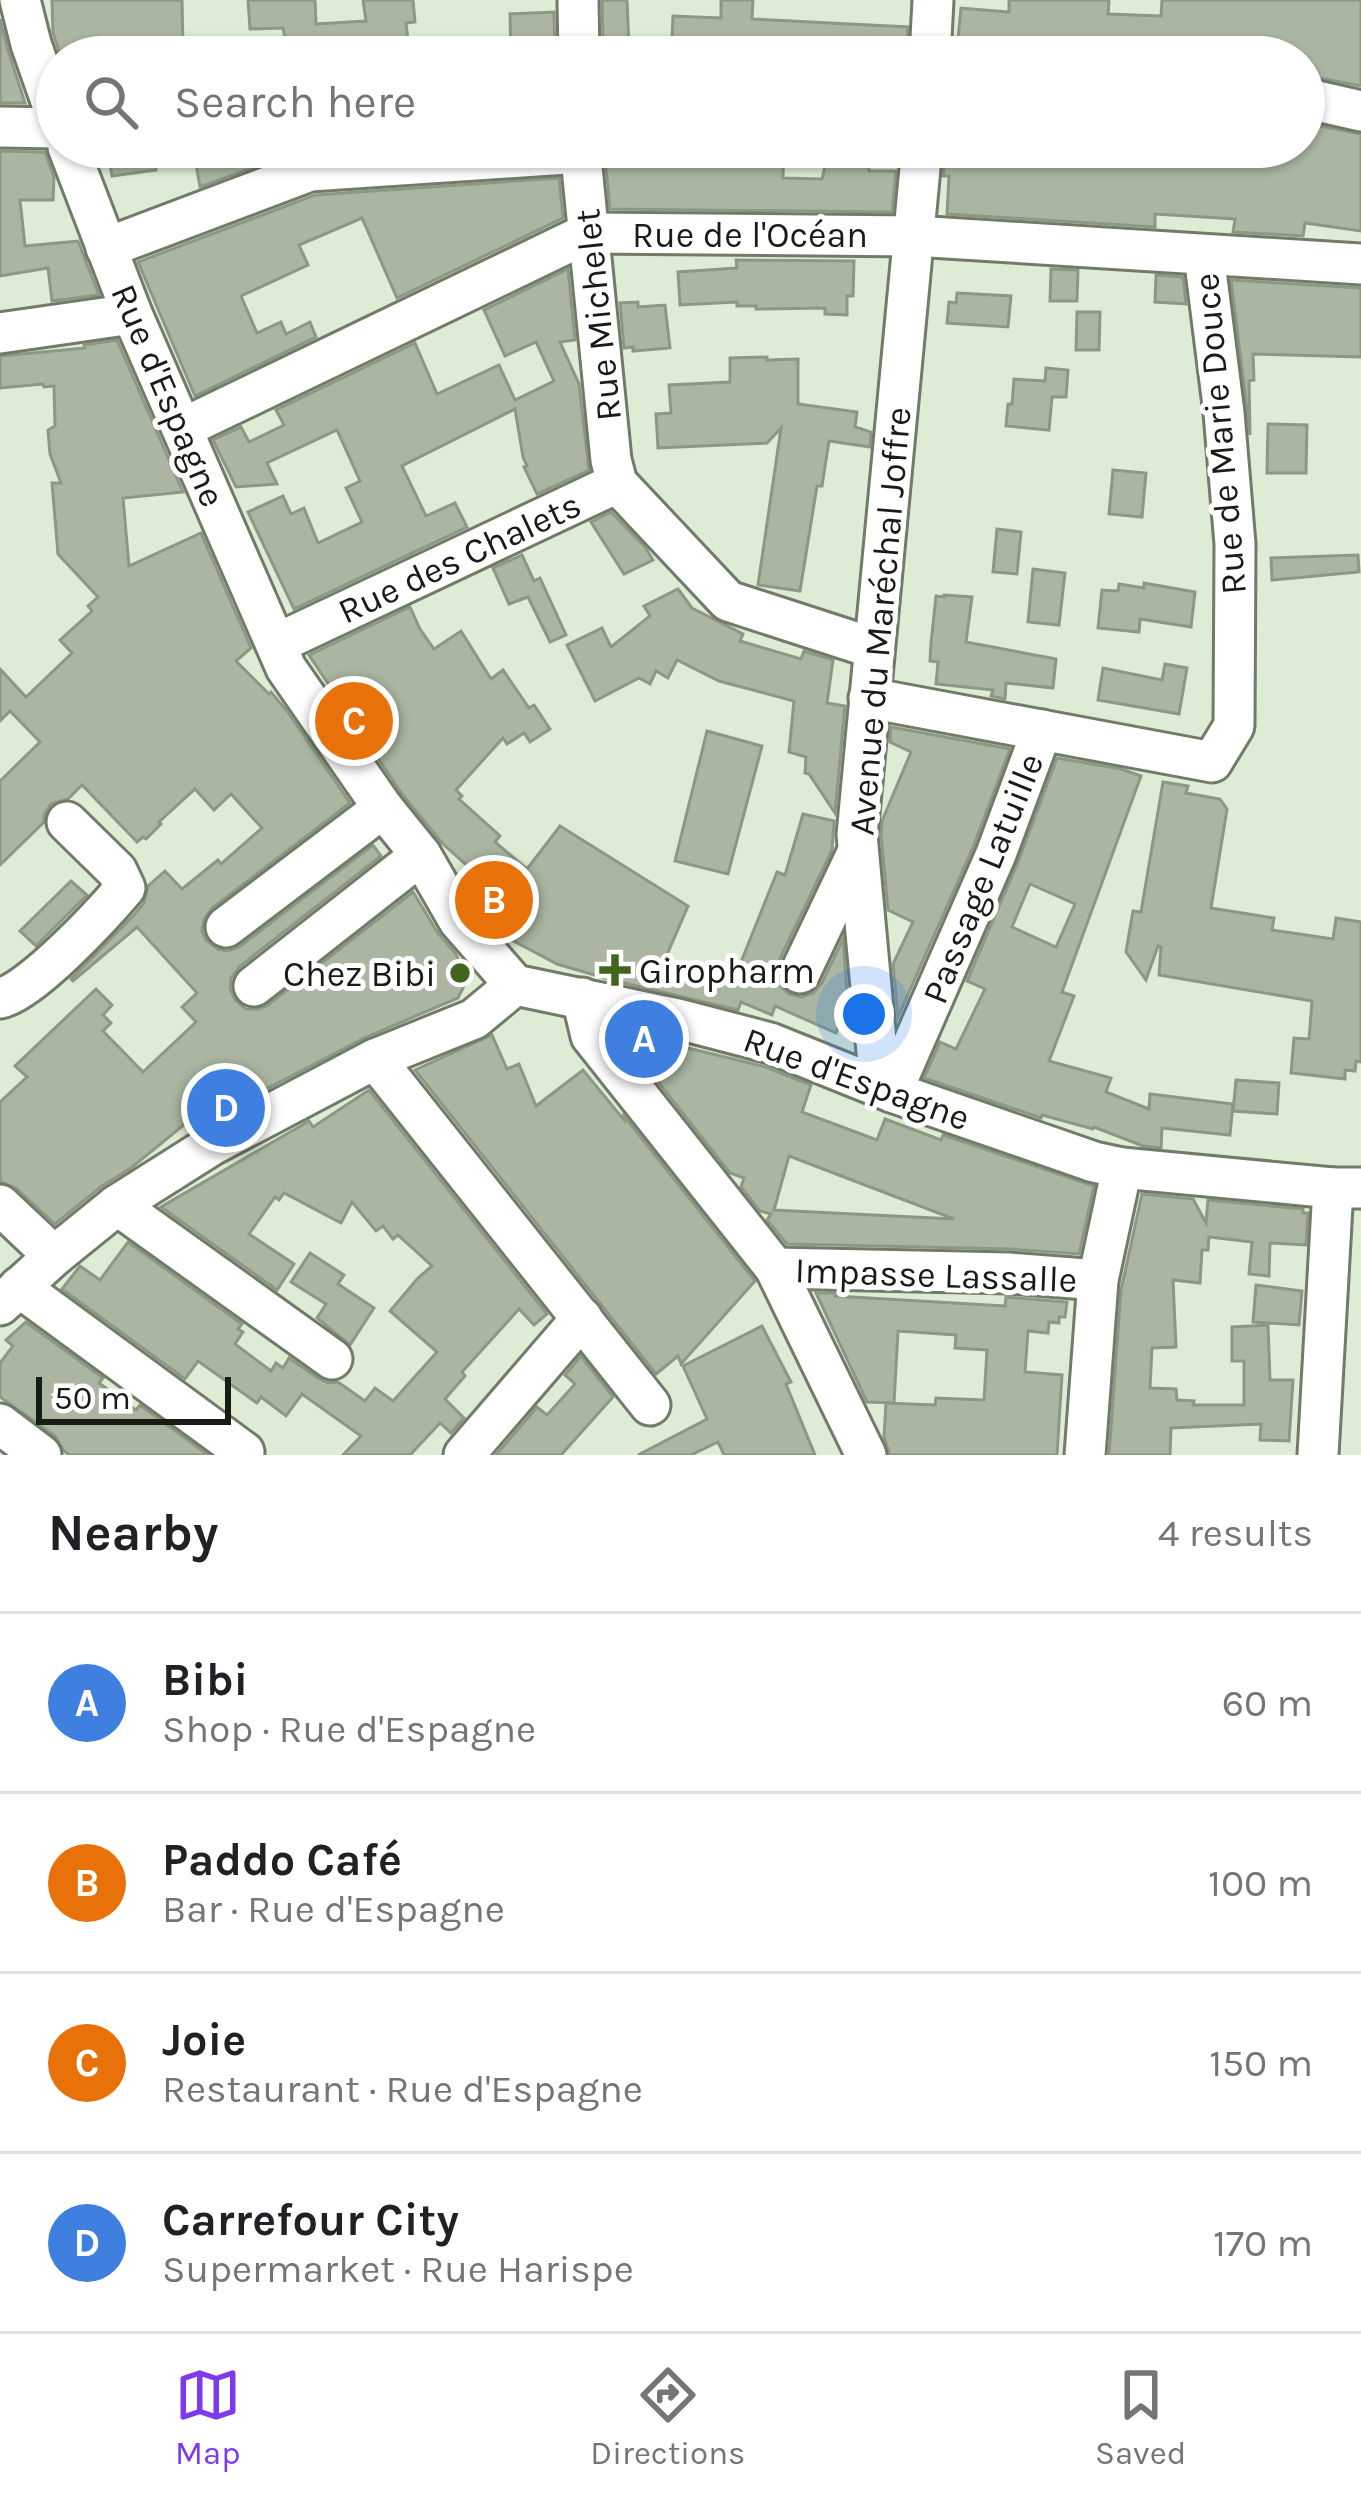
<!DOCTYPE html>
<meta charset="utf-8">
<style>
body{margin:0;font-family:Karla,sans-serif;background:#f6f6f6;color:#202124}
.scale{position:absolute;left:36px;bottom:30px;width:195px;box-sizing:border-box;padding-left:12px;border:6px solid #171c14;border-top:0;font-size:33px;line-height:42px;white-space:nowrap;color:#171c14;-webkit-text-stroke:9px #fff;paint-order:stroke}
.you{position:absolute;left:864px;top:1014px;width:42px;height:42px;margin:-30px;border:9px solid #fff;border-radius:50%;background:#1a73e8;box-shadow:0 0 0 18px #1a73e833}
.badge{display:grid;place-items:center;width:78px;height:78px;border-radius:50%;background:#7c3aed;color:#fff;font-size:39px;font-weight:700}
.pin{position:absolute;translate:-50% -50%;border:6px solid #fff;box-shadow:0 3px 12px #0006}
.list{margin:0;padding:0;list-style:none}
h2{display:flex;justify-content:space-between;align-items:center;height:156px;margin:0;padding:0 48px;font-size:51px}
h2 small{font-size:39px;font-weight:400;color:#757577}
.list li{display:grid;grid-template-columns:78px 1fr auto;gap:36px;align-items:center;box-sizing:border-box;height:180px;padding:0 48px;border-top:3px solid #e0e0e0}
.list b{display:block;font-size:45px;white-space:nowrap}
.list p{margin:0;font-size:39px;white-space:nowrap;color:#757577}
.list em{font-size:39px;font-style:normal;color:#757577}
.icon{flex:none;width:66px;height:66px;fill:none;stroke:currentColor;stroke-width:2;stroke-linecap:round;stroke-linejoin:round}
.map{position:relative;flex:none;width:1361px;height:1455px;overflow:hidden}
.search{position:absolute;background:#fff;box-shadow:0 3px 9px #0004;left:36px;right:36px;top:36px;height:132px;display:flex;align-items:center;gap:30px;box-sizing:border-box;padding:0 42px;border-radius:66px;color:#757577;font-size:45px}
.sheet{height:876px;background:#fff}
nav{display:flex;justify-content:space-around;align-items:center;box-sizing:border-box;height:168px;border-top:3px solid #e0e0e0;background:#fff;font-size:33px;color:#757577}
nav a{display:grid;justify-items:center;gap:6px}
nav .on{color:#7c3aed}
.map>svg:first-child{display:block}
.building{fill:#aab6a1;stroke:#8c9884;stroke-width:3;fill-rule:evenodd}
.lines{fill:none;stroke-linecap:round;stroke-linejoin:round}
.minor-casing{stroke:#707b68;stroke-width:45}
.minor{stroke:#fff;stroke-width:39}
.poi-dot{fill:#41651d;stroke:#fff;stroke-width:4.5}
.labels{text-anchor:middle;stroke-width:10;stroke-linejoin:round;paint-order:stroke}
.street-label{font-size:36px;fill:#171c14;stroke:#fff}
.poi-label{font-size:36px;fill:#171c14;stroke:#fff;text-anchor:start}
</style>
<div class="map">
<svg width="1361" height="1455" viewBox="0 0 1361 1455">
<rect width="100%" height="100%" fill="#dfecd5"/>
<g class="building">
<path d="M52 0H182L183 46 103 50 105 57H61L53 33Z"/>
<path d="M248 0H315L316 24 366 21 363 0H413L415 22 406 23 410 57H289L283 28 250 29Z"/>
<path d="M602 0H627L629 47H603Z"/>
<path d="M721 0H753L752 19 908 27 906 57H828L755 52 761 57H671L673 16 721 18Z"/>
<path d="M1009 0H1109L1108 14 1161 16 1162 0H1361V86L1304 75V57H1193L1060 46V50L1040 49V53L957 49 961 8 1009 12Z"/>
<path d="M554 12 555 57H511L510 14Z"/>
<path d="M0 19 8 50 25 103H0Z"/>
<path d="M1304 123 1361 134V231L1305 223 1303 236 1233 232 1235 219 1155 214V227L947 214 949 176H943L946 147H1304Z"/>
<path d="M107 147H152L156 170 112 176Z"/>
<path d="M193 147H309L200 187Z"/>
<path d="M604 147H784L783 178 822 179 825 166H869V171H896L892 212 610 209Z"/>
<path d="M0 151 45 152 54 177 53 200H20L25 246 78 241 99 295 52 301 48 268 0 276Z"/>
<path d="M559 178 563 218 397 298 362 218 299 245 308 265 241 296 257 333 281 322 286 334 310 322 316 337 195 396 138 262 315 195Z"/>
<path d="M736 260 854 261 853 296H847V315L825 314V308L756 309V306H737V302L680 305 678 272 737 268Z"/>
<path d="M568 269 575 340 560 342 579 384 589 470 537 494 524 467 527 466 523 457 515 409 402 466 426 516 455 503 467 527 294 609 248 512 283 496 291 514 304 508 318 543 362 522 346 488 360 481 337 430 267 463 277 484 236 487 213 440 241 427 249 442 284 425 276 410 415 343 437 394 499 365 515 400 554 381 536 342 505 356 484 310Z"/>
<path d="M1051 269 1078 270 1077 301H1050Z"/>
<path d="M1156 275 1183 277 1186 304 1155 302Z"/>
<path d="M1231 280 1361 288V357L1253 354 1254 380 1249 381 1250 435Z"/>
<path d="M957 293 1011 296 1008 327 947 323 949 302 956 303Z"/>
<path d="M638 302V307L665 305 670 348 633 351V347L624 348 620 303Z"/>
<path d="M1077 312H1100L1099 350H1076Z"/>
<path d="M117 340 183 492 123 498 129 566 201 533 251 648 236 661 269 694 271 692 287 711 350 803 212 908 204 919 202 931 206 940 218 949 228 951 239 947 373 845 381 856 239 967 231 978 230 988 235 1000 246 1009H259L268 1005 413 892 438 933 456 954 467 980 458 998 364 1038 207 1120 191 1119 131 1168 102 1186 55 1224 16 1188 0 1182V1102L27 1077 15 1066 96 989 112 1005 103 1015 111 1023 103 1031 143 1072 196 1022 182 1007 197 993 137 927 73 981 71 979 133 916 144 903 148 886 165 871 182 889 218 860 221 864 262 828 231 794 214 810 195 789 159 822 161 824 146 839 143 837 137 842 82 785 68 799 51 804 44 815V822L0 865V781L40 742 10 711 0 721V669L26 697 72 653 60 640 92 611 88 606 98 597 58 554 52 483H61L50 454 48 430 55 426 54 386 44 387 43 384 0 388V356L85 348 84 345Z"/>
<path d="M767 357V360L798 359V404L857 412 855 427 871 432 870 447 829 441 822 486H817L800 591 758 585 781 428 767 443 658 448 656 414 671 413 669 385 730 382V358Z"/>
<path d="M1046 368 1068 370 1066 397H1052L1049 430 1006 426 1008 404H1012L1014 379 1045 381Z"/>
<path d="M1268 424 1307 425 1306 473H1267Z"/>
<path d="M1113 470 1146 473 1142 517 1109 514Z"/>
<path d="M611 512 645 547 653 560 624 574 591 522Z"/>
<path d="M997 529 1021 532 1017 574 993 572Z"/>
<path d="M522 555 534 581 540 578 566 635 550 642 528 597 509 604 493 568Z"/>
<path d="M1358 555 1359 572 1272 580 1271 558Z"/>
<path d="M1033 569 1065 573 1059 625 1028 622Z"/>
<path d="M1144 583 1195 592 1191 627 1140 619 1139 632 1098 628 1102 590 1118 591 1119 584 1144 588Z"/>
<path d="M678 589 692 608 743 634 740 641 801 659 804 651 833 660 827 703 845 706 835 813 809 774 805 773 806 757 789 752 794 701 719 681 677 660 668 678 656 671 650 684 639 678 595 701 567 645 602 628 611 647 650 616 644 606Z"/>
<path d="M944 595 972 597 966 642 1056 659 1053 688 1006 683 1005 699 991 696 993 690 936 684 938 662 930 661 931 643 936 596 944 597Z"/>
<path d="M410 607 420 629 434 649 461 631 491 679 503 670 529 708 534 705 550 729 530 742 524 733 507 744 503 738 456 790 462 796 459 799 500 836 495 842 527 869 560 826 688 906 663 964 723 980 729 964 739 967 777 872 785 875 803 814 834 821 832 850 778 963 776 974 780 986 789 994 801 997 813 993 822 983 843 939 848 1004 836 1033 775 1006 772 1015 741 1002 738 1010 615 981 557 964 506 937 509 934 476 900 483 892 467 878 473 871 442 843 402 794 309 655Z"/>
<path d="M1165 664 1187 668 1179 714 1098 700 1103 668 1162 680Z"/>
<path d="M891 727 1010 749 974 845 898 1017 893 964 913 922 888 910 881 835 882 821 911 752 890 742Z"/>
<path d="M707 731 762 746 728 874 675 861Z"/>
<path d="M1057 758 1121 769 1141 776 1062 992 1074 996 1049 1061 1111 1078 1106 1092 1149 1109 1150 1094 1233 1104 1230 1135 1162 1128 1161 1148 1143 1146 1094 1127 1093 1129 1042 1115 1041 1118 924 1078 940 1042 956 1049 985 989 967 981 1018 862ZM1030 884 1075 904 1056 947 1012 927Z"/>
<path d="M1163 782 1188 786 1186 793 1220 799 1227 809 1211 908 1274 918 1272 930 1333 939 1336 918 1361 922V1062L1356 1061 1355 1071 1345 1070V1079L1291 1073 1294 1038 1309 1039 1312 1001 1159 975 1161 947 1158 946 1146 980 1126 952 1133 911 1141 912Z"/>
<path d="M71 881 87 895 36 946 20 931Z"/>
<path d="M618 1031 762 1066 811 1085 802 1112 877 1140 885 1119 941 1140 943 1135 1094 1186 1079 1254 1010 1249 787 1244 767 1220 771 1214 760 1211 741 1187 744 1178 730 1173ZM789 1156 954 1219 774 1210Z"/>
<path d="M492 1035 507 1069 519 1064 536 1106 583 1070 624 1120V1116L755 1281 681 1364 678 1356 656 1374 415 1070Z"/>
<path d="M1236 1080 1279 1083 1277 1114 1233 1111Z"/>
<path d="M369 1090 547 1314 534 1325 519 1309 462 1372 465 1376 445 1399 464 1418 451 1433 440 1423 410 1455H343L361 1436 302 1394 286 1416 261 1397 257 1403 198 1361 185 1379 62 1289 80 1266 100 1280 128 1242 242 1324 238 1329 243 1332 235 1344 271 1371 276 1363 283 1368 289 1358 318 1378 328 1383 338 1382 365 1401 375 1388 393 1401 437 1352 390 1311 418 1278 432 1266 398 1235 393 1239 383 1226 376 1231 352 1202 341 1223 284 1193 279 1200 275 1197 249 1234 294 1264 277 1290 161 1207 309 1121 313 1127Z"/>
<path d="M1142 1194 1193 1199 1206 1223 1208 1200 1303 1209V1213H1308L1306 1245 1270 1243 1269 1276 1249 1274 1252 1242 1209 1237 1208 1250H1202L1200 1283 1173 1280 1176 1347 1152 1348 1150 1388 1176 1389 1177 1400 1194 1401 1193 1405H1244V1361H1232V1327L1268 1325 1270 1380H1293L1289 1441 1260 1440 1261 1424 1171 1428 1170 1455H1109L1121 1290Z"/>
<path d="M310 1253 344 1275 338 1284 374 1308 350 1345 317 1318 326 1304 291 1282Z"/>
<path d="M1256 1285 1302 1291 1299 1325 1253 1322Z"/>
<path d="M816 1293H835V1296L1005 1306 1006 1297 1067 1302 1065 1317H1059V1323L1049 1322 1048 1333 1028 1331 1025 1372 1062 1375 1057 1455H890L884 1437 886 1403 935 1405 936 1398 984 1400 987 1350 955 1348 956 1335 898 1331 894 1403 867 1402Z"/>
<path d="M26 1322 103 1378 99 1383 136 1410 140 1405 208 1455H69L64 1451 55 1436 0 1397V1363L13 1346 6 1340Z"/>
<path d="M762 1326 791 1382 786 1384 815 1455H724L718 1442 691 1455H638L707 1419 683 1366Z"/>
<path d="M581 1356 613 1397 561 1455H496L537 1407 547 1415 575 1384 565 1375Z"/>
</g>
<g class="lines">
<g class="minor-casing">
<g id="minor">
<path d="M20 0 31 44 57 118"/>
<path d="M578 0 579 57"/>
<path d="M930 57 933 0"/>
<path d="M1304 98 1361 111"/>
<path d="M0 127 57 128"/>
<path d="M68 147 132 314 286 668 383 808 421 855 459 921 515 985 678 1019 770 1043 892 1092 1094 1162 1122 1168 1333 1188H1361"/>
<path d="M580 147 611 460 617 483 728 601 873 648"/>
<path d="M106 248 310 171 581 153"/>
<path d="M0 333 132 314"/>
<path d="M183 428 588 233 914 236 1361 264"/>
<path d="M276 644 617 483"/>
<path d="M869 698 1212 762 1234 726 1235 544 1224 413 1204 255"/>
<path d="M226 927 383 808"/>
<path d="M800 973 857 853"/>
<path d="M254 986 421 855"/>
<path d="M0 998C30 993 103 914 125 888L117 871 67 822"/>
<path d="M582 998 591 1036 775 1268 866 1455"/>
<path d="M375 1059 650 1405"/>
<path d="M892 1092 878 1063 857 835 922 147"/>
<path d="M892 1092 996 854 1042 730"/>
<path d="M0 1205 54 1256"/>
<path d="M117 1205 332 1359"/>
<path d="M775 1268 1009 1273 1098 1280"/>
<path d="M19 1287 244 1452"/>
<path d="M0 1305 54 1256 117 1205 212 1145 375 1059 474 1019 515 985"/>
<path d="M0 1424 41 1455"/>
<path d="M464 1455 582 1318"/>
<path d="M1085 1455 1098 1280 1122 1168"/>
<path d="M1318 1455 1333 1188"/>
</g>
</g>
<use href="#minor" class="minor"/>
</g>
<g class="poi-dot">
<path d="M609 952h12v12h12v12h-12v12h-12v-12h-12v-12h12z"/>
<circle cx="460" cy="973" r="12"/>
</g>
<g class="labels">
<g class="street-label">
<text x="750" y="247">Rue de l'Océan</text>
<text transform="translate(597 315) rotate(-96)" y="13">Rue Michelet</text>
<text transform="translate(169 395) rotate(67)" y="13">Rue d'Espagne</text>
<text transform="translate(1219 434) rotate(-95)" y="13">Rue de Marie Douce</text>
<text transform="translate(459 557) rotate(-25)" y="13">Rue des Chalets</text>
<text transform="translate(879 621) rotate(-85)" y="13">Avenue du Maréchal Joffre</text>
<text transform="translate(982 878) rotate(-68)" y="13">Passage Latuille</text>
<text transform="translate(857 1078) rotate(20)" y="13">Rue d'Espagne</text>
<text transform="translate(936 1274) rotate(2)" y="13">Impasse Lassalle</text>
</g>
<g class="poi-label">
<text x="639" y="983">Giropharm</text>
<text x="436" y="986" text-anchor="end">Chez Bibi</text>
</g>
</g>
</svg>
<div class="scale">50 m</div>
<div class="you"></div>
<div class="pin badge" style="left:644px;top:1039px;background:#3f7fe0">A</div>
<div class="pin badge" style="left:494px;top:900px;background:#e8710a">B</div>
<div class="pin badge" style="left:354px;top:721px;background:#e8710a">C</div>
<div class="pin badge" style="left:226px;top:1108px;background:#3f7fe0">D</div>
<div class="search"><svg class="icon" aria-label="search" viewBox="0 0 24 24"><circle cx="10" cy="10" r="6"/><path d="M15 15l6 6"/></svg>Search here</div>
</div>
<section class="sheet">
<h2>Nearby<small>4 results</small></h2>
<ul class="list">
<li><span class="badge" style="background:#3f7fe0">A</span><div><b>Bibi</b><p>Shop · Rue d'Espagne</p></div><em>60 m</em></li>
<li><span class="badge" style="background:#e8710a">B</span><div><b>Paddo Café</b><p>Bar · Rue d'Espagne</p></div><em>100 m</em></li>
<li><span class="badge" style="background:#e8710a">C</span><div><b>Joie</b><p>Restaurant · Rue d'Espagne</p></div><em>150 m</em></li>
<li><span class="badge" style="background:#3f7fe0">D</span><div><b>Carrefour City</b><p>Supermarket · Rue Harispe</p></div><em>170 m</em></li>
</ul>
</section>
<nav>
<a class="on"><svg class="icon" aria-label="map" viewBox="0 0 24 24"><path d="M3 6l6-2 6 2 6-2v14l-6 2-6-2-6 2zM9 4v14M15 6v14"/></svg>Map</a>
<a><svg class="icon" aria-label="directions" viewBox="0 0 24 24"><path d="M12 3l9 9-9 9-9-9zM9 14v-3h6M13 9l2 2-2 2"/></svg>Directions</a>
<a><svg class="icon" aria-label="saved" viewBox="0 0 24 24"><path d="M7 4h10v16l-5-4-5 4z"/></svg>Saved</a>
</nav>
